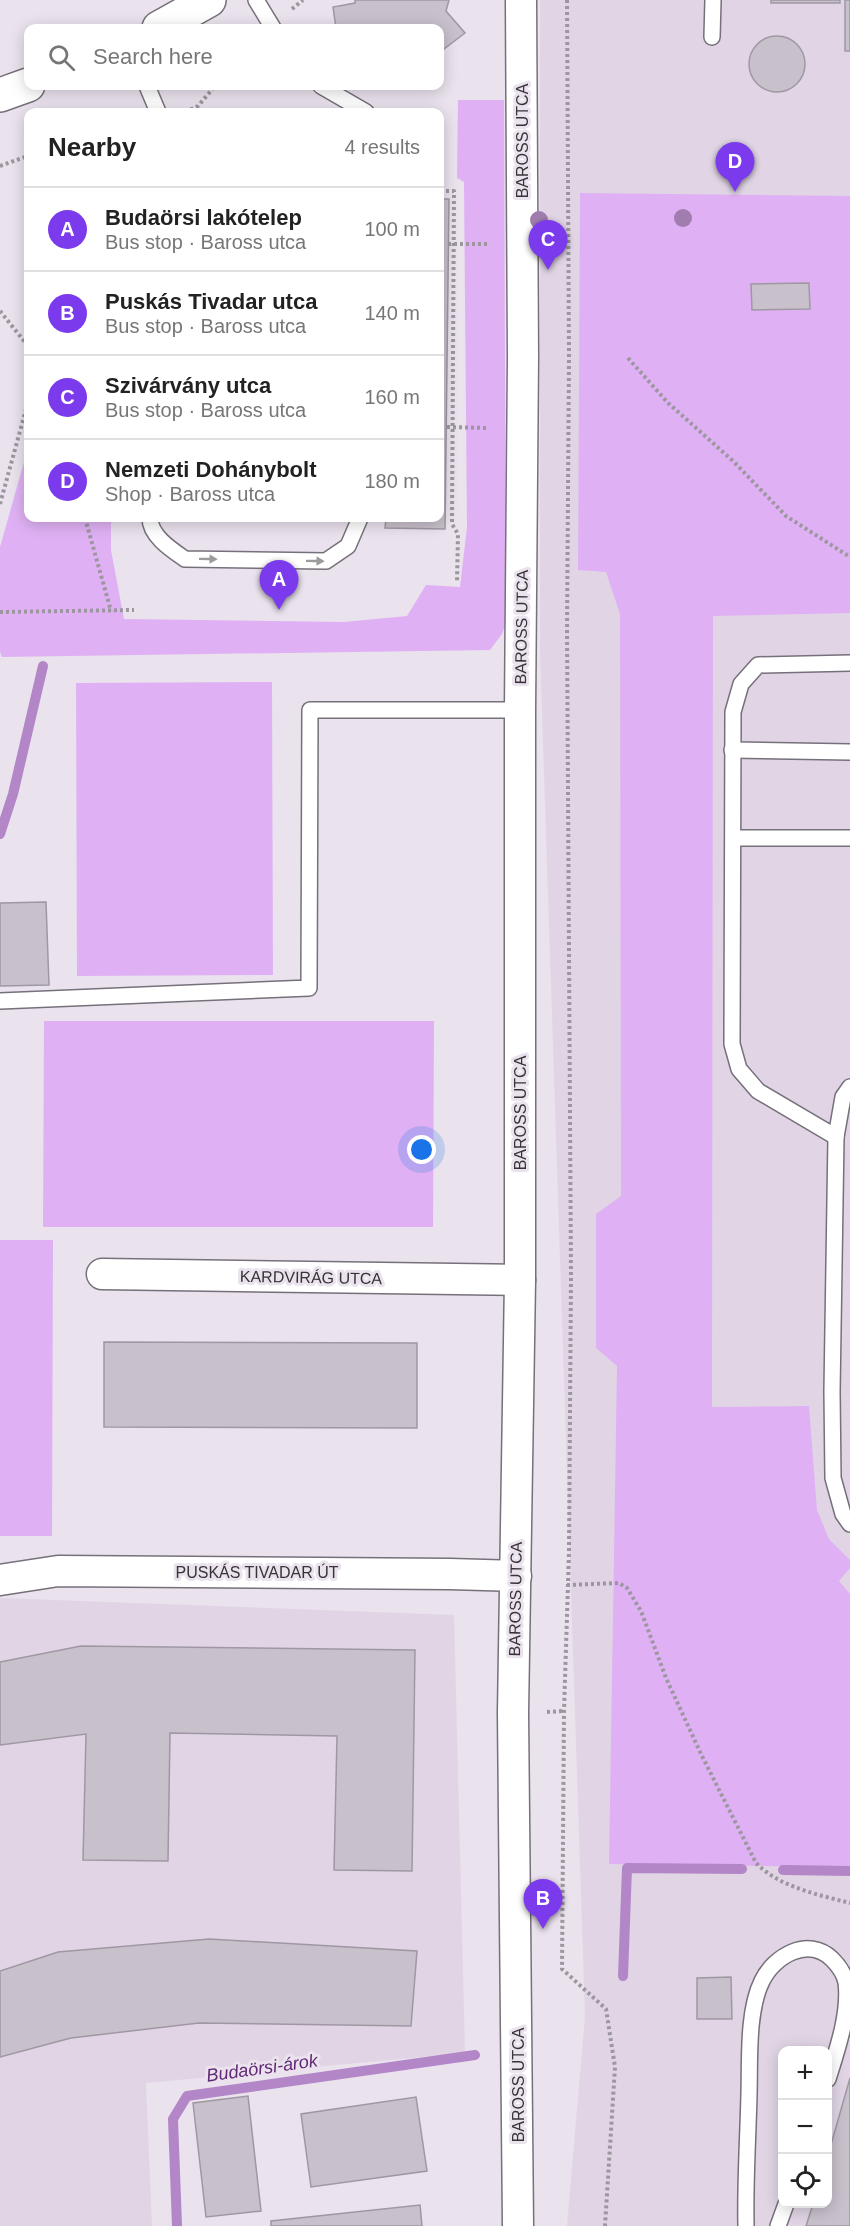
<!DOCTYPE html>
<meta charset="utf-8">
<style>
body{margin:0;font-family:Arial,sans-serif;background:#f2f2f2;color:#222}
.controls{position:absolute;right:18px;bottom:18px;display:grid;overflow:hidden;border-radius:12px;box-shadow:0 3px 15px #0003}
.controls button{width:54px;height:54px;display:grid;place-items:center;padding:0;border:0;border-bottom:2px solid #e0e0e0;background:#fff;color:#222;font:30px sans-serif}
.you{position:absolute;left:422px;top:1150px;width:21px;height:21px;margin:-15px;border:4px solid #fff;border-radius:50%;background:#1a73e8;box-shadow:0 0 0 9px #1a73e833}
.badge{display:grid;place-items:center;width:39px;height:39px;border-radius:50%;background:#7c3aed;color:#fff;font-size:20px;font-weight:700}
.pin{position:absolute;translate:-50% -50px;filter:drop-shadow(0 2px 3px #0008)}
.pin::after{content:'';position:absolute;top:32px;width:21px;height:18px;background:inherit;clip-path:polygon(0 0,100% 0,50% 100%)}
.list{margin:0;padding:0;list-style:none}
h2{display:flex;justify-content:space-between;align-items:center;height:78px;margin:0;padding:0 24px;font-size:26px}
h2 small{font-size:20px;font-weight:400;color:#767676}
.list li{display:grid;grid-template-columns:39px 1fr auto;gap:18px;align-items:center;box-sizing:border-box;height:84px;padding:0 24px;border-top:2px solid #e0e0e0}
.list b{display:block;font-size:22px;white-space:nowrap}
.list p{margin:0;font-size:20px;white-space:nowrap;color:#767676}
.list em{font-size:20px;font-style:normal;color:#767676}
.icon{flex:none;width:33px;height:33px;fill:none;stroke:currentColor;stroke-width:2;stroke-linecap:round;stroke-linejoin:round}
.map{position:relative;flex:none;width:850px;height:2226px;overflow:hidden}
.search{position:absolute;background:#fff;box-shadow:0 3px 15px #0003;left:24px;top:24px;width:420px;height:66px;display:flex;align-items:center;gap:15px;box-sizing:border-box;padding:0 21px;border-radius:12px;color:#767676;font-size:22px}
.panel{position:absolute;background:#fff;box-shadow:0 3px 15px #0003;left:24px;top:108px;width:420px;height:414px;border-radius:12px}
.map>svg:first-child{display:block}
.built{fill:#e1d5e5;fill-rule:evenodd}
.green{fill:#dfb1f4}
.lines{fill:none;stroke-linecap:round;stroke-linejoin:round}
.stream{stroke:#b286c7;stroke-width:10}
.building{fill:#c8c0cb;stroke:#9f98a3;stroke-width:1.5}
.service-casing{stroke:#76707a;stroke-width:18}
.minor-casing{stroke:#76707a;stroke-width:33}
.tertiary-casing{stroke:#76707a;stroke-width:36}
.path{stroke:#9c969f;stroke-width:4;stroke-dasharray:3 3;stroke-linecap:butt}
.service{stroke:#fff;stroke-width:15}
.minor{stroke:#fff;stroke-width:30}
.tertiary{stroke:#fff;stroke-width:33}
.tree{fill:#a07dae}
.oneway{fill:#9b9a9c}
.labels{text-anchor:middle;stroke-width:6;stroke-linejoin:round;paint-order:stroke}
.street-label{font-size:16px;fill:#373439;stroke:#eae2ed}
.water-label{font-size:18px;font-style:italic;fill:#602876;stroke:#eae2ed}
</style>
<div class="map">
<svg width="850" height="2226" viewBox="0 0 850 2226">
<rect width="100%" height="100%" fill="#eae2ed"/>
<g class="built">
<path d="M540 0H850V2226H567L585 2016 540 652ZM782 2050H828V2204H782Z"/>
<path d="M0 1598 454 1615 465 2053 146 2083 152 2226H0Z"/>
</g>
<g class="green">
<path d="M458 100H504L506 623 502 634 490 650 2 657 0 652V547L28 448V518H111V550L124 619 344 622 407 616 426 585 460 587 467 527 464 182 457 178Z"/>
<path d="M580 193 850 196V613L713 616 712 1407 809 1406 817 1510 829 1539 850 1560V1568L839 1581 850 1594V1867L609 1864 617 1366 596 1348V1214L621 1196 620 614 606 572 578 570Z"/>
<path d="M272 682 273 975 77 976 76 683Z"/>
<path d="M44 1021H434L433 1227H43Z"/>
<path d="M0 1240H53L52 1536H0Z"/>
</g>
<g class="lines">
<g class="stream">
<path d="M0 834 13 794 43 666"/>
<path d="M783 1870 850 1871"/>
<path d="M623 1976 627 1868 742 1869"/>
<path d="M177 2226 173 2119 187 2096 475 2055"/>
</g>
</g>
<g class="building">
<path d="M355 0H449L446 11 465 33 440 52V28H336L333 7 355 3Z"/>
<rect x="771" y="0" width="69" height="3"/>
<rect x="845" y="0" width="5" height="51"/>
<circle cx="777" cy="64" r="28"/>
<path d="M440 199H449L445 529 385 528 386 518H440Z"/>
<path d="M809 283 810 309 752 310 751 284Z"/>
<path d="M46 902 49 985 0 986V903Z"/>
<path d="M104 1342 417 1343V1428L104 1427Z"/>
<path d="M81 1646 415 1650 412 1871 334 1870 337 1736 170 1733 168 1861 83 1860 86 1734 0 1745V1662Z"/>
<path d="M209 1939 417 1951 411 2026 199 2023 71 2038 0 2057V1971L58 1952Z"/>
<path d="M731 1977 732 2019H697V1978Z"/>
<path d="M850 2078V2226H806L813 2204H828V2155Z"/>
<path d="M248 2096 261 2211 206 2217 193 2103Z"/>
<path d="M416 2097 427 2171 311 2187 301 2114Z"/>
<path d="M420 2205 422 2226H271V2221Z"/>
</g>
<g class="lines">
<g class="service-casing">
<g id="service">
<path d="M256 0 273 28"/>
<path d="M712 37 713 0"/>
<path d="M147 86 158 112"/>
<path d="M321 86 366 112"/>
<path d="M150 518C150 536 172 550 185 559L326 561 348 546 360 518"/>
<path d="M732 750 850 752"/>
<path d="M733 838H850"/>
<path d="M0 1001 309 988 310 710H520"/>
<path d="M850 1087 843 1097 836 1137 832 1392 833 1478 843 1514 850 1524"/>
<path d="M836 1137 758 1091 739 1069 732 1044 733 712 741 684 758 665 850 663"/>
<path d="M746 2226C745 2182 748 2138 749 2094 750 2061 747 2011 762 1981 774 1956 808 1936 832 1959 838 1965 844 1973 846 1982 850 2013 837 2050 828 2079"/>
<path d="M778 2226 786 2204"/>
</g>
</g>
<g class="minor-casing">
<g id="minor">
<path d="M102 1274 520 1280"/>
<path d="M0 1580 58 1571 450 1574 516 1576"/>
<path d="M518 2226 513 1713 520 1280V710L523 358 521 0"/>
</g>
</g>
<g class="tertiary-casing">
<g id="tertiary">
<path d="M159 28 209 0"/>
<path d="M0 95 28 85"/>
</g>
</g>
<g class="path">
<path d="M567 0 569 358 567 629 571 1276 569 1552 564 1711 562 1969 606 2009 615 2067 605 2226"/>
<path d="M292 9 303 0"/>
<path d="M185 112 198 106 215 86"/>
<path d="M0 166 28 156"/>
<path d="M440 191H454L452 524 458 534 457 582"/>
<path d="M448 244H490"/>
<path d="M0 311 28 346"/>
<path d="M628 358 668 403 734 462 786 516 850 557"/>
<path d="M447 427 488 428"/>
<path d="M0 504 28 402"/>
<path d="M85 518 111 611"/>
<path d="M0 612 134 610"/>
<path d="M567 1585 619 1583 627 1588 641 1611 666 1678 701 1754 756 1863C779 1887 819 1895 850 1903"/>
<path d="M547 1712 564 1711"/>
</g>
<use href="#service" class="service"/>
<use href="#minor" class="minor"/>
<use href="#tertiary" class="tertiary"/>
</g>
<g class="tree">
<circle cx="683" cy="218" r="9"/>
<circle cx="539" cy="220" r="9"/>
</g>
<defs><path id="oneway-solid" d="M-6-.8H1V-3.2L6.5 0L1 3.2V.8H-6Z" transform="scale(1.5)"/></defs>
<g class="oneway">
<use href="#oneway-solid" transform="translate(208 559) rotate(1)"/>
<use href="#oneway-solid" transform="translate(315 561) rotate(1)"/>
</g>
<g class="labels">
<g class="street-label">
<text transform="translate(522 141) rotate(-90)" y="6">BAROSS UTCA</text>
<text transform="translate(521 627) rotate(-89)" y="6">BAROSS UTCA</text>
<text transform="translate(520 1113) rotate(-90)" y="6">BAROSS UTCA</text>
<text transform="translate(311 1277) rotate(1)" y="6">KARDVIRÁG UTCA</text>
<text x="257" y="1578">PUSKÁS TIVADAR ÚT</text>
<text transform="translate(515 1599) rotate(-89)" y="6">BAROSS UTCA</text>
<text transform="translate(518 2085) rotate(-90)" y="6">BAROSS UTCA</text>
</g>
<g class="water-label">
<text transform="translate(262 2068) rotate(-8)" y="6">Budaörsi-árok</text>
</g>
</g>
</svg>
<div class="controls">
<button>+</button>
<button>−</button>
<button><svg class="icon" aria-label="locate" viewBox="0 0 24 24"><circle cx="12" cy="12" r="6"/><path d="M12 2v4M12 18v4M2 12h4M18 12h4"/></svg></button>
</div>
<div class="you"></div>
<div class="pin badge" style="left:279px;top:610px">A</div>
<div class="pin badge" style="left:543px;top:1929px">B</div>
<div class="pin badge" style="left:548px;top:270px">C</div>
<div class="pin badge" style="left:735px;top:192px">D</div>
<div class="search"><svg class="icon" aria-label="search" viewBox="0 0 24 24"><circle cx="10" cy="10" r="6"/><path d="M15 15l6 6"/></svg>Search here</div>
<section class="panel">
<h2>Nearby<small>4 results</small></h2>
<ul class="list">
<li><span class="badge">A</span><div><b>Budaörsi lakótelep</b><p>Bus stop · Baross utca</p></div><em>100 m</em></li>
<li><span class="badge">B</span><div><b>Puskás Tivadar utca</b><p>Bus stop · Baross utca</p></div><em>140 m</em></li>
<li><span class="badge">C</span><div><b>Szivárvány utca</b><p>Bus stop · Baross utca</p></div><em>160 m</em></li>
<li><span class="badge">D</span><div><b>Nemzeti Dohánybolt</b><p>Shop · Baross utca</p></div><em>180 m</em></li>
</ul>
</section>
</div>
